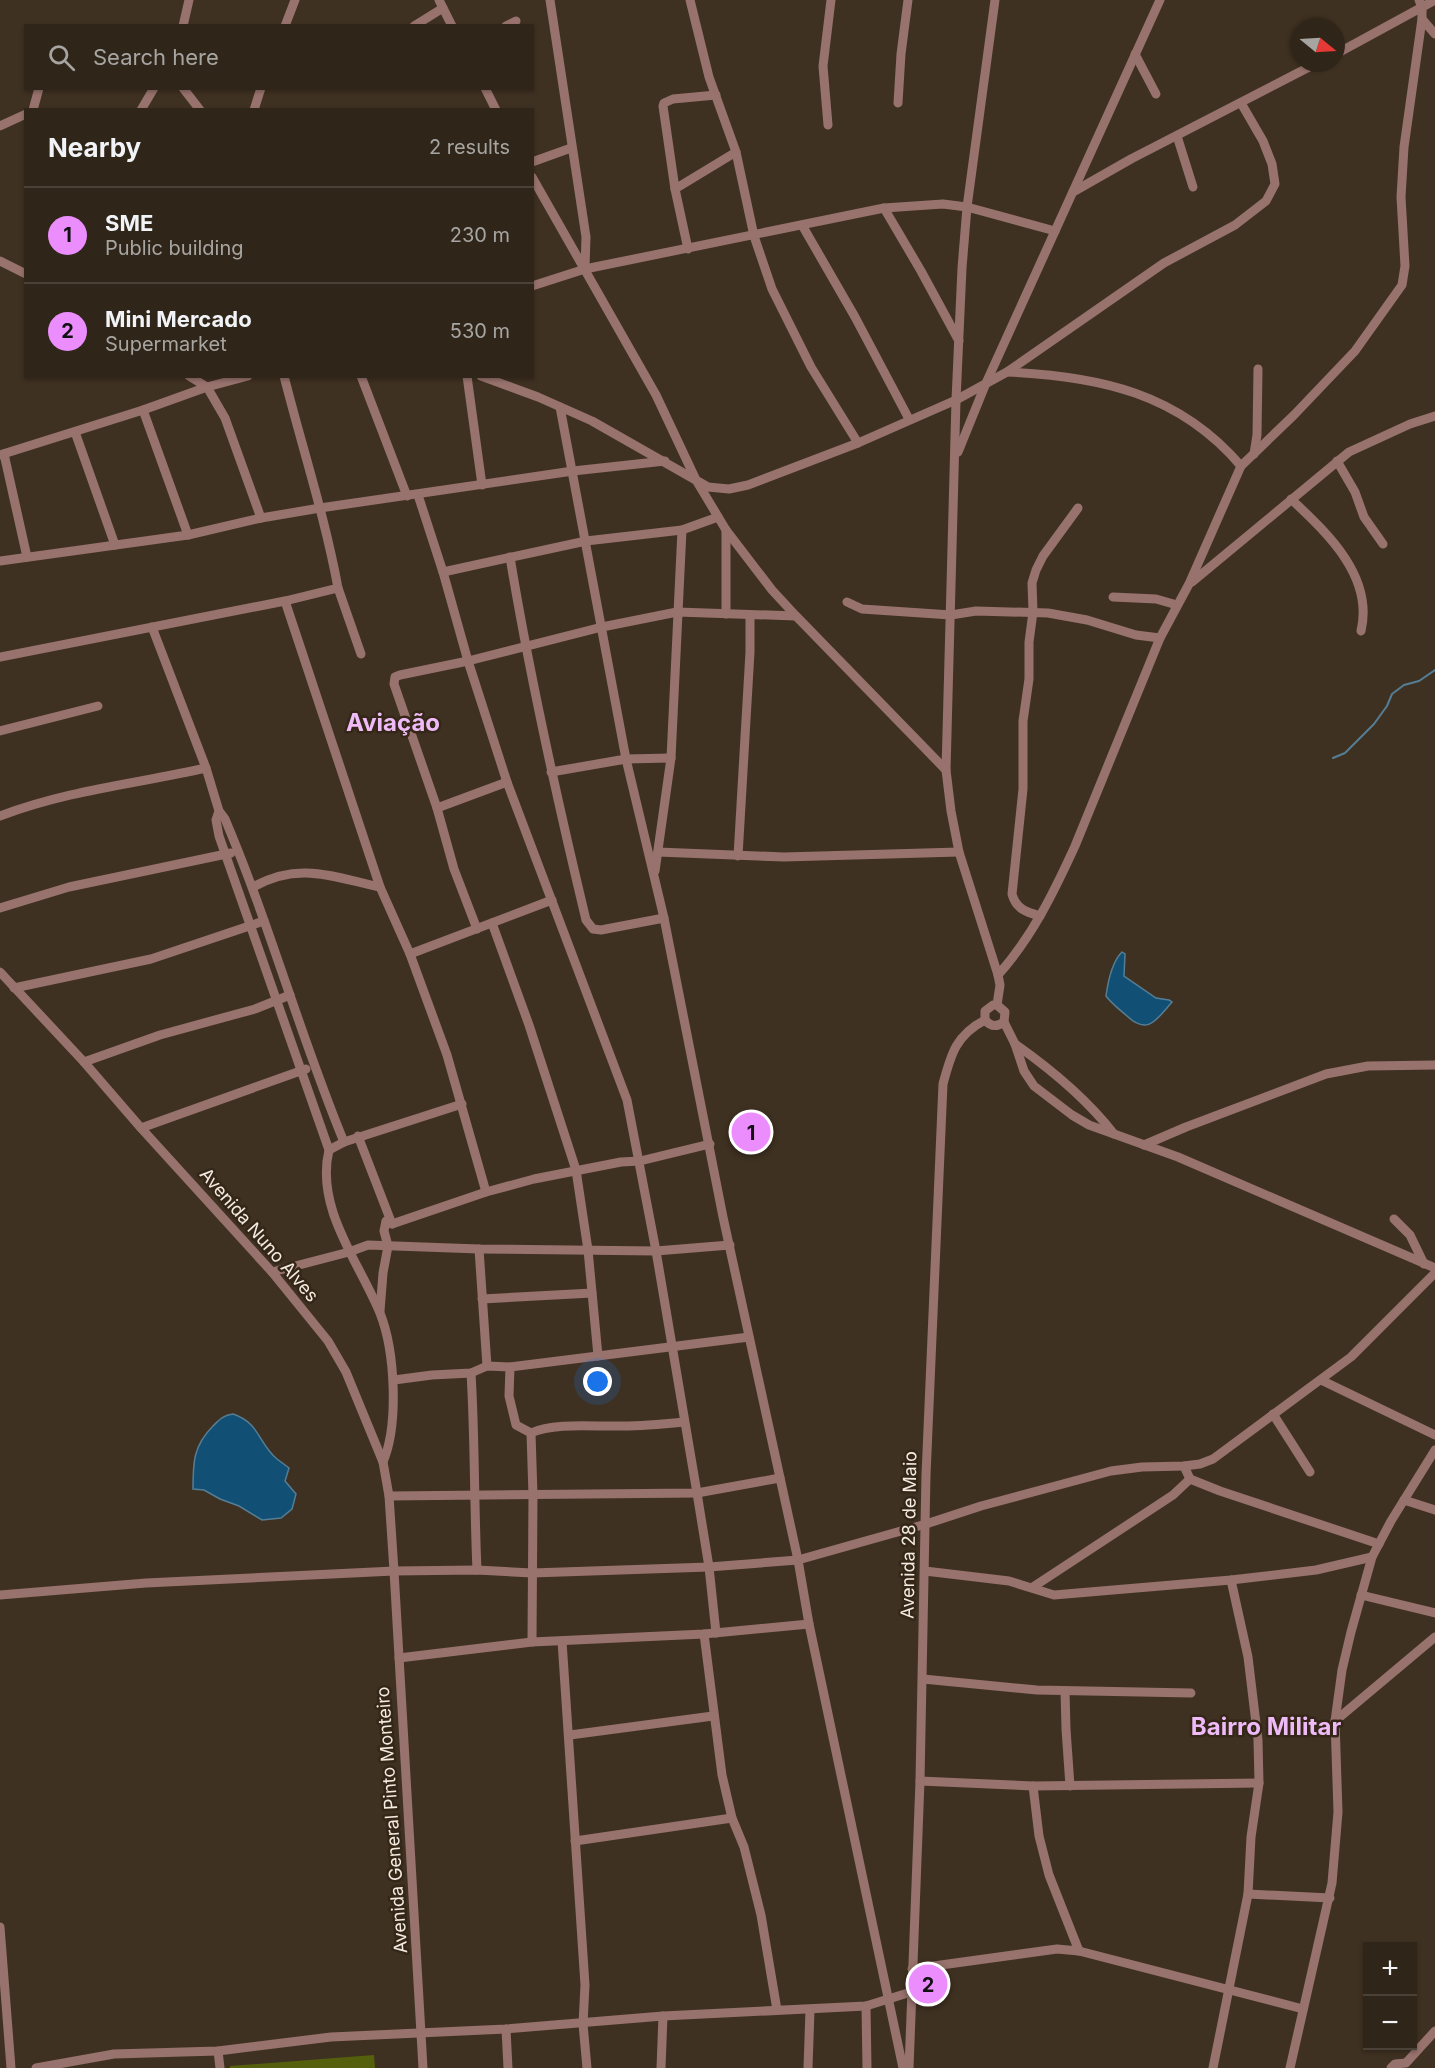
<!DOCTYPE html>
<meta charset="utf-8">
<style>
body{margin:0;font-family:Inter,sans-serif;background:#372d22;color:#f1f3f6}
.controls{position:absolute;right:18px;bottom:18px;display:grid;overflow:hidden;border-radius:0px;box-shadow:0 2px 4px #0004}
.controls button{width:54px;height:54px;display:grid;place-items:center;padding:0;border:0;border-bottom:2px solid #4a4238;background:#2f2519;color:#f1f3f6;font:30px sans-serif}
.compass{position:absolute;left:1291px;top:18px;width:54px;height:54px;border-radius:50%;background:#2f2519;box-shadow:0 2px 4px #0004;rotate:108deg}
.you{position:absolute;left:598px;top:1382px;width:21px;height:21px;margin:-15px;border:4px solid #fff;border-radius:50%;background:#1a73e8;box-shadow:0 0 0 9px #1a73e833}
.badge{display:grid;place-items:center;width:39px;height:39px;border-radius:50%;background:#eb8dfc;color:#111;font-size:20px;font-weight:700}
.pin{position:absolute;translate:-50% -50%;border:3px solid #fff;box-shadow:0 2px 6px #0006}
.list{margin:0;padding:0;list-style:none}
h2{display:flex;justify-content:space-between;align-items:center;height:78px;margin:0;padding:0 24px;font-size:26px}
h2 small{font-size:20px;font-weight:400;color:#a7a5a2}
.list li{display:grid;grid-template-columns:39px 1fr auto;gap:18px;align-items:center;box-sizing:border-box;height:96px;padding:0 24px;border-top:2px solid #4a4238}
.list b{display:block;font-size:22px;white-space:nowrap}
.list p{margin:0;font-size:20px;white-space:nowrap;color:#a7a5a2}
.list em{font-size:20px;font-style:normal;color:#a7a5a2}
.icon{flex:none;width:33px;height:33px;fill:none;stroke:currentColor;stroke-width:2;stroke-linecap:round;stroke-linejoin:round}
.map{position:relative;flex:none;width:1435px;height:2068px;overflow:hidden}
.search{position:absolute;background:#2f2519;box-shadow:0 2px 4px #0004;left:24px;top:24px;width:510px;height:66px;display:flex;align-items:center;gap:15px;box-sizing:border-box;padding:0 21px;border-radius:0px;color:#a7a5a2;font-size:22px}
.panel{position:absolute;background:#2f2519;box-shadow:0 2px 4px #0004;left:24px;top:108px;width:510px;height:270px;border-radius:0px}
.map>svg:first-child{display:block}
.green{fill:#54600b}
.water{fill:#114f74;stroke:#557e95;stroke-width:1.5}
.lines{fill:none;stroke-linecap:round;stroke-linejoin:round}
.stream{stroke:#557e95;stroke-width:2}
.minor{stroke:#98726d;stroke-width:9}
.labels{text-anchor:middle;stroke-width:5;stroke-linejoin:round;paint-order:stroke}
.street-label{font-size:18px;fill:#f4ebe1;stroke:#352717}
.district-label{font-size:24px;font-weight:bold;fill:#eebaf7;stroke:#352717}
</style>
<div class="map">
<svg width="1435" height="2068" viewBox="0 0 1435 2068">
<rect width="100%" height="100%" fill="#3f3121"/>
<path class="green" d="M374 2055 375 2068H230V2066Z"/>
<g class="water">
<path d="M1122 952 1125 954 1124 976 1156 998 1169 1000 1172 1002C1157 1019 1148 1036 1127 1016 1119 1009 1112 1004 1106 996 1108 981 1112 962 1122 952Z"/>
<path d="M233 1414C260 1423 258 1443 277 1459 281 1462 285 1465 289 1468L285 1481 296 1494 292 1509 281 1518 262 1520 239 1506 220 1499 204 1490 193 1489C193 1463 193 1446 213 1426 219 1420 223 1415 233 1414Z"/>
</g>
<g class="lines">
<path class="stream" d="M1333 758 1345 753 1374 724 1387 706 1392 694 1404 685 1419 681 1435 670"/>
<g class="minor">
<path d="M439 0 452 26"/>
<path d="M550 0 586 237 585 267"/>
<path d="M690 0 709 77 736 152 754 236 772 289 811 367 858 443"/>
<path d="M995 0 967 207 962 268 956 400 946 770 951 811 959 852 998 975 1000 985 997 1005"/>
<path d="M1422 19 1435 34"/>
<path d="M183 26 189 0"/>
<path d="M285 26 295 0"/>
<path d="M414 26 443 8"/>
<path d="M506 26 516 21"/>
<path d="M1135 54 1156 94"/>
<path d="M1336 54 1435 0"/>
<path d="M183 88 200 110"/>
<path d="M485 88 496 110"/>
<path d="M898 103 901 54 908 0"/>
<path d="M33 110 39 88"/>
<path d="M141 110 154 88"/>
<path d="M254 110 261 88"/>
<path d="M828 125 823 66 831 0"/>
<path d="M0 126 26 114"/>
<path d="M1177 136 1193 187"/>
<path d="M532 162 571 148"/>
<path d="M532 177 656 395 696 480 726 530 772 590 796 616 946 770"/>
<path d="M675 189 663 106 664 103 673 99 716 95"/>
<path d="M1073 192 1131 159 1317 63"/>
<path d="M884 208 921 271 959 341"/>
<path d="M802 225 855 317 909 419"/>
<path d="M688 249 675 189 736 152"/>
<path d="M0 261 26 274"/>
<path d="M532 286 585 269 884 208 943 204 967 207 1055 231"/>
<path d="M1007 372C1099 376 1179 393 1241 466"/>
<path d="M189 376 207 387 225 418 261 518"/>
<path d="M284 376C302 447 325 517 338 588L285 601 380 887 410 954 447 1055 486 1192"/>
<path d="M361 376 407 496"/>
<path d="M467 376 482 485"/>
<path d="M481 376 538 397 592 421 708 487 729 489 748 485 858 443 956 400 1007 372 1164 263 1235 225 1266 201 1275 184 1272 164 1263 141 1241 103"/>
<path d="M560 407 626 759 664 918 723 1217 798 1560 809 1624 903 2068"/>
<path d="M143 410 188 535"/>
<path d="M75 432 115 545"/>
<path d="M958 452 986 383 1160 0"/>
<path d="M4 454 27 557"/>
<path d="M1254 454 1257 435 1258 369"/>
<path d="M0 455 143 410 207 387 248 376"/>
<path d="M1337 461 1355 492 1364 517 1383 544"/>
<path d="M418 495 443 572 468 661 507 782 627 1100 656 1251 697 1493 709 1567 716 1633"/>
<path d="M1291 499C1327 533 1374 576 1361 631"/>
<path d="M726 530V614"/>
<path d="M510 557C530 679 557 799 586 920L593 929 601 930 664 918"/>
<path d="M0 561 188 535 261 518 320 508 573 471 665 461"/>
<path d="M443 572 586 541 682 530 718 517"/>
<path d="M1192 582 1349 452 1410 424 1435 416"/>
<path d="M338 588 361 654"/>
<path d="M1113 597 1156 599 1177 605"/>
<path d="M847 602 862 609 951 615 976 611 1048 613 1087 620 1136 635 1160 638"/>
<path d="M152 627 206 768 219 811 225 819C270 925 300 1036 344 1142"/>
<path d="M0 657 285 601"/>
<path d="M0 731 98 706"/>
<path d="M551 772 626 759 671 758"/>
<path d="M437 808 507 782"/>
<path d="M219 811 216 820 219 836 329 1150"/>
<path d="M0 816C69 790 135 784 206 768"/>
<path d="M658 852 784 857 959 852"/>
<path d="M738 856 750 652V616"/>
<path d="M655 871 671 758 682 530"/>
<path d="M253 887C299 861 333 877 380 887"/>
<path d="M0 908 69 887 231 853"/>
<path d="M1040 916C1026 912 1016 909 1012 894L1023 789V721L1029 679V642L1033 612 1032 583 1036 570 1043 556 1078 508"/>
<path d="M492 923 529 1025 576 1170 588 1250 598 1356"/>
<path d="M477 929 454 869 437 808 394 684 395 677 400 675 468 661 602 627 677 612 796 616"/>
<path d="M410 954 552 900"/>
<path d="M0 972 84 1062 141 1128 272 1272 328 1341 346 1372 383 1462 389 1496 394 1571 423 2068"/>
<path d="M998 975C1032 937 1054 892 1075 846L1160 638 1189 584 1241 466 1294 415 1355 351 1402 285 1405 266 1401 197 1404 147 1422 19V7L1419 0"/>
<path d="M14 988 151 959 264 921"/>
<path d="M985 1020V1011L993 1005H997L1005 1012 1004 1022"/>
<path d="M985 1020C991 1027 997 1027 1004 1022"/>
<path d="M1004 1022 1015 1044 1024 1071 1034 1086 1072 1115 1089 1125 1178 1157 1435 1268"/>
<path d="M1015 1044C1052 1070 1086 1098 1114 1134"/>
<path d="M84 1062 160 1035 255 1009 290 995"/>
<path d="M141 1128 306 1069"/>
<path d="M358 1136 392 1224"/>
<path d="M1144 1145 1186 1127 1326 1074 1368 1066 1435 1065"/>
<path d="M1394 1219 1410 1235 1424 1264"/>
<path d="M479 1249 487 1366"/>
<path d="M272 1272 349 1252 368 1245 479 1249 656 1251 730 1245"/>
<path d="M482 1299 592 1293"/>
<path d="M380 1311 383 1273 388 1246 384 1231 386 1221 392 1224 486 1192 534 1179 621 1162 640 1161 710 1144"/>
<path d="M510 1367 509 1396 516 1425 531 1433"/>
<path d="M471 1373C475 1439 474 1504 477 1570"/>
<path d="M394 1380 432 1375 471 1373 487 1366 510 1367 749 1337"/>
<path d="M1321 1380 1435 1435"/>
<path d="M1273 1414 1310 1472"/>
<path d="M383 1462C399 1424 395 1351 380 1313 359 1262 315 1208 329 1150L344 1142 462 1104"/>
<path d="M1184 1466 1190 1479 1220 1491 1379 1544"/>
<path d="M389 1496 697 1493 780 1478"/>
<path d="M1404 1500 1435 1510"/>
<path d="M925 1571 1009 1581 1054 1595 1231 1580 1316 1570 1372 1557"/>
<path d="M1033 1587 1173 1495 1190 1479"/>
<path d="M0 1595 146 1583 394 1571 477 1570 532 1573 709 1567 798 1560 926 1524 981 1506 1111 1471 1142 1467 1184 1466 1200 1464 1213 1459 1351 1357 1435 1273"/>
<path d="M1361 1595 1435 1613"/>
<path d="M704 1634 722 1775 732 1818 744 1847 761 1915 777 2010"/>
<path d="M562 1641 585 1985 583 2024 587 2068"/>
<path d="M532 1642 533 1495 531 1433C555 1422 596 1427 623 1426 643 1426 664 1424 684 1422"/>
<path d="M399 1658 532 1642 704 1634 809 1624"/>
<path d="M923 1679 1037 1690 1191 1693"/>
<path d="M1065 1691 1066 1729 1070 1786"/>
<path d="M1335 1721 1435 1637"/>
<path d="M570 1735 713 1716"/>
<path d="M920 1781 1033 1786 1259 1783"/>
<path d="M1033 1786 1039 1836 1049 1875 1079 1951"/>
<path d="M575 1841 732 1818"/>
<path d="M1248 1894 1330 1898"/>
<path d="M0 1927 11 2068"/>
<path d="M912 1969 1057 1949 1079 1951 1303 2009"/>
<path d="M866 2006 867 2068"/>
<path d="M506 2029 508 2068"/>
<path d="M218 2051 220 2068"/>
<path d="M36 2068 114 2054 218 2051 331 2037 506 2029 663 2016 866 2006 911 1992"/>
<path d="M661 2068 663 2016"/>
<path d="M808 2068 810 2010"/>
<path d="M909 2068 920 1781 926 1475 943 1084C951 1054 956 1035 985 1020"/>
<path d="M1213 2068 1248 1894 1251 1837 1259 1783 1258 1740 1248 1657 1231 1580"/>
<path d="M1290 2068 1332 1883 1338 1812 1335 1721 1342 1670 1351 1632 1372 1557 1391 1521 1435 1450"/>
<path d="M1391 2068 1395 2064 1406 2063 1435 2031"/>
</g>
</g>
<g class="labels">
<g class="street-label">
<text transform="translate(259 1235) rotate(49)" y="6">Avenida Nuno Alves</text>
<text transform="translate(909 1535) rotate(-89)" y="6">Avenida 28 de Maio</text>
<text transform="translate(392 1820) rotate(-94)" y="6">Avenida General Pinto Monteiro</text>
</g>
<g class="district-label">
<text x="393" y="731">Aviação</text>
<text x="1266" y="1735">Bairro Militar</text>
</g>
</g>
</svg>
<div class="controls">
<button>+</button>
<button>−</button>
</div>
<svg class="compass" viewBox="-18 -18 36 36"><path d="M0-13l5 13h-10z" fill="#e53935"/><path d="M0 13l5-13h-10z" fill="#a7a5a2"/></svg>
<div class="you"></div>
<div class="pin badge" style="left:751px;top:1132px">1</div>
<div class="pin badge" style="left:928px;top:1984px">2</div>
<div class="search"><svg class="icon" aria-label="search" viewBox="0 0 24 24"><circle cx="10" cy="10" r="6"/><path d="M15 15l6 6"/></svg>Search here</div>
<section class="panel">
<h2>Nearby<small>2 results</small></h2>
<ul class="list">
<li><span class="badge">1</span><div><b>SME</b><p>Public building</p></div><em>230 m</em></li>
<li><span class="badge">2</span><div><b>Mini Mercado</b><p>Supermarket</p></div><em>530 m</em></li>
</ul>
</section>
</div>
